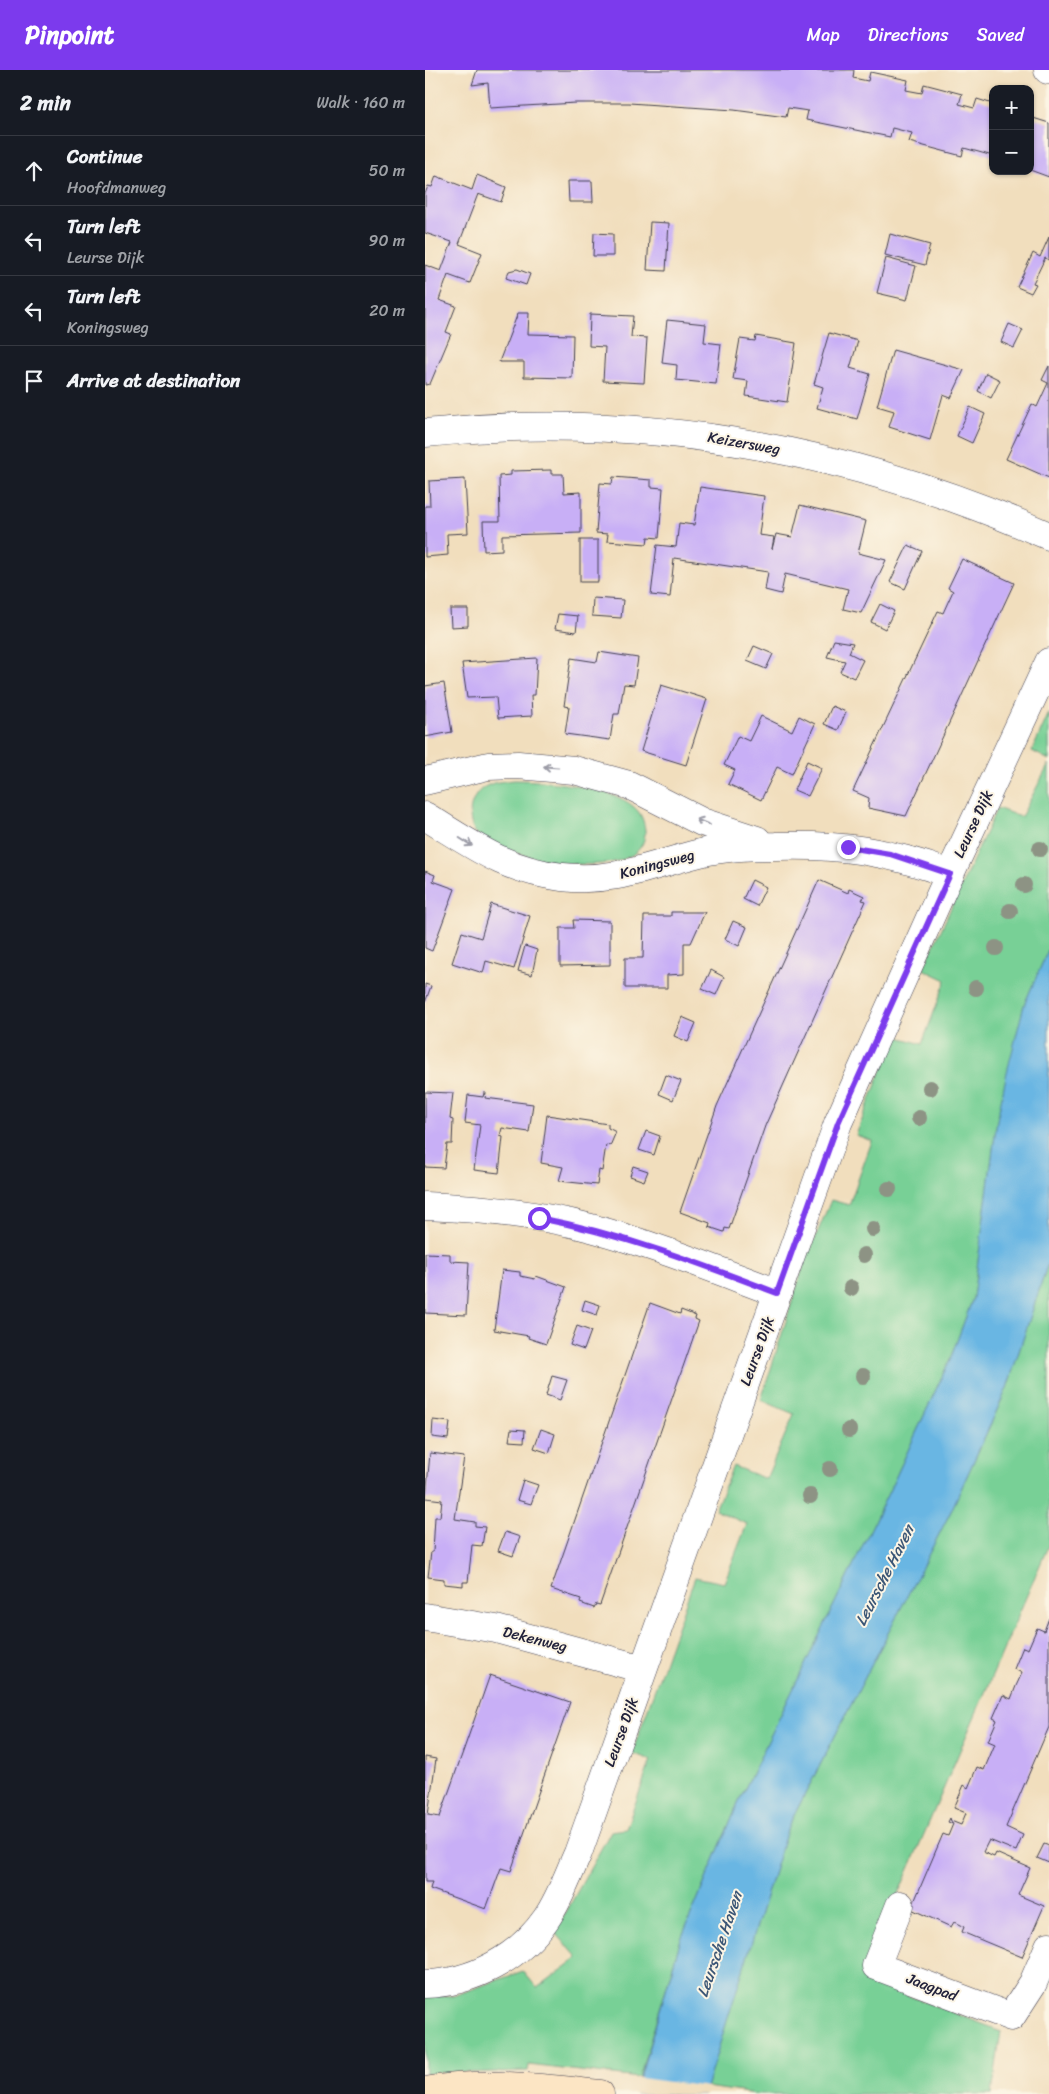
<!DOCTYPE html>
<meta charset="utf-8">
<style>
body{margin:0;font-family:Sriracha,sans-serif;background:#20242c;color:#f1f3f6}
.controls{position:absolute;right:15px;top:15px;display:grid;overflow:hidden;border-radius:10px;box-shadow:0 1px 4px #0004}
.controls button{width:45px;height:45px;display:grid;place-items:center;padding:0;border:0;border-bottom:1px solid #363941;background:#171b24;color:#f1f3f6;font:25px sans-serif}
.stop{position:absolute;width:15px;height:15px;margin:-11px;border:4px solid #7c3aed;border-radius:50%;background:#fff}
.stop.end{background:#7c3aed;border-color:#fff;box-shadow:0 1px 5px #0008}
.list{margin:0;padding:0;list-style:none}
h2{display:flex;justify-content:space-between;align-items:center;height:65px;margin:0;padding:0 20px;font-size:21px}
h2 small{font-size:16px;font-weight:400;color:#9ea1a6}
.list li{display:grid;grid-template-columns:32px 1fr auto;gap:15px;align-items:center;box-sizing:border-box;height:70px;padding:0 20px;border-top:1px solid #363941}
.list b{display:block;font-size:19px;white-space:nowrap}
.list p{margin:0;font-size:16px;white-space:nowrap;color:#9ea1a6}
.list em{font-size:16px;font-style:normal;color:#9ea1a6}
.icon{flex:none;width:28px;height:28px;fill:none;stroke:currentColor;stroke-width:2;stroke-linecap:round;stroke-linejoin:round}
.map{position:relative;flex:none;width:624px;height:2024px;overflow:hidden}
header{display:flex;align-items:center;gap:30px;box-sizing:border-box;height:70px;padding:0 25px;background:#7c3aed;color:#fff}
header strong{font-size:24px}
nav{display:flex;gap:28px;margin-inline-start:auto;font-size:18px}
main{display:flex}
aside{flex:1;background:#171b24}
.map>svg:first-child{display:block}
.green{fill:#78d096;stroke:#4d7968}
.water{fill:#69b6e3;stroke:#466c8f}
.pier{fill:#f1debd}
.building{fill:#c8aff6}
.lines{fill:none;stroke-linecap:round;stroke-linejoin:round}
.minor-casing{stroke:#413e4e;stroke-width:29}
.secondary-casing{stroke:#413e4e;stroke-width:29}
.minor{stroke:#fff;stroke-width:28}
.secondary{stroke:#fce5c4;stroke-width:28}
.tree{fill:#8d9384}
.oneway{stroke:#9c9ca7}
.route{stroke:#7c3aed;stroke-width:6}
.labels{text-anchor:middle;stroke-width:4;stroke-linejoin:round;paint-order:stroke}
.street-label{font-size:15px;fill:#22223b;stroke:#fcf5e5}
.water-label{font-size:16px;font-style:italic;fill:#3b5676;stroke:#fcf5e5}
</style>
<header>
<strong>Pinpoint</strong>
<nav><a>Map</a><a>Directions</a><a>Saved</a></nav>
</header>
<main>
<aside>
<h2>2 min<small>Walk · 160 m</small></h2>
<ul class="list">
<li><svg class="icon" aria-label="ahead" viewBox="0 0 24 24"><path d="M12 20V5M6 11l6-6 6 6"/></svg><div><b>Continue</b><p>Hoofdmanweg</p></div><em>50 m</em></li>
<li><svg class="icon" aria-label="left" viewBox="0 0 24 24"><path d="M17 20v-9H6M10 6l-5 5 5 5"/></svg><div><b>Turn left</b><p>Leurse Dijk</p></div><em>90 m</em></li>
<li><svg class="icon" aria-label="left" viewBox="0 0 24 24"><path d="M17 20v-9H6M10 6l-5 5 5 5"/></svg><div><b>Turn left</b><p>Koningsweg</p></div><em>20 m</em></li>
<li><svg class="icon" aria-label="arrive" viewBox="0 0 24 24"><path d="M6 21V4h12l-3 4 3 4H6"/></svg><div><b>Arrive at destination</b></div></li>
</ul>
</aside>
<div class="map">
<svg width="624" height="2024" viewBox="0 0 624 2024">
<rect width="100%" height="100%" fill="#fcf5e5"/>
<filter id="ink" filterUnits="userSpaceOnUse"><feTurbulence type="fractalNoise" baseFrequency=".02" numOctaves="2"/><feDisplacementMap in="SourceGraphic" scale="10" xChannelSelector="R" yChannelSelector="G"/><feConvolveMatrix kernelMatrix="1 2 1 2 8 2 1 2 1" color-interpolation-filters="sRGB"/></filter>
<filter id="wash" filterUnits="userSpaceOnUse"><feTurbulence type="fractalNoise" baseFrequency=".0096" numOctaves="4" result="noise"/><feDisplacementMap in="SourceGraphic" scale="20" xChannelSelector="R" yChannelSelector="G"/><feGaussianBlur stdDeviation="1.12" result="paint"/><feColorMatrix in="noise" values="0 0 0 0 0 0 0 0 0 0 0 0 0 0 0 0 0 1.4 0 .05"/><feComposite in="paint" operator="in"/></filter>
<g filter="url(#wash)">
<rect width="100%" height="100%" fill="#f1debd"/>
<g class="green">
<path d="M624 643V690L607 681Z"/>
<path d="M624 694V878L599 935 572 1051 548 1228 526 1287 469 1411 313 1733 256 1869 214 2008 104 1995 103 2001 0 2004V1925L28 1926 98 1901 112 1918 153 1888 130 1862 186 1761 201 1759 226 1690 207 1683 270 1507 299 1513 322 1454 290 1440 308 1396 341 1409 369 1344 336 1330 378 1197 406 1130 424 1135 447 1071 431 1065 470 966 497 974 521 910 498 899 572 738 596 747Z"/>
<path d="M89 710C118 710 188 717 209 737 216 743 219 751 220 760 223 819 80 789 54 766 44 757 43 742 48 731 55 713 72 712 89 710Z"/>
<path d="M624 1190V1474L437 1908 576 1961 567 2024H331L281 2017 363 1757 526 1441 582 1318Z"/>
</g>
<path class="water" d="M624 878V1190L582 1318 526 1441 363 1757 279 2024H210L256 1869 313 1733 469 1411 526 1287 548 1228 572 1050 582 1002 599 935Z"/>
<path class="pier" d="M211 2008H214L283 2017 282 2024H208Z"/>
<g id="blocks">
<g class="building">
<path d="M52 0H429L428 8 443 11 445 2 483 10 481 20 497 23 499 14 537 24 534 34 549 38 552 29 568 34V86L539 78 537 86 484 72 487 63 467 58 465 67 381 50 383 41 363 38 361 47 309 40 204 33H151L65 38 63 13 47 15Z"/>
<path d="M605 47 624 53V107L605 100Z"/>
<path d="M52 105 81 117 76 132 53 124 34 174 57 183 45 213 23 205 14 230 31 236 21 262 26 264 5 314 0 315V195L16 201 27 172 0 163V124L3 116 7 117 11 106 47 120Z"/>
<path d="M143 111H167L168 132H144Z"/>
<path d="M225 152 244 153 241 201 222 200Z"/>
<path d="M169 163 188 164V186H168Z"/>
<path d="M465 164 505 175 500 195 460 185Z"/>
<path d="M624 167V190L620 188 608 213 611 214 606 223 592 217 608 183 615 187Z"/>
<path d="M461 188 491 196 482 230 452 223Z"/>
<path d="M92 199 105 204 101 215 81 208 84 201Z"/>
<path d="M93 243H104L103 264 148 265 147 308 99 307V292H74Z"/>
<path d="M165 244 208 246 206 267 222 268 219 313 178 311 180 277 164 276Z"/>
<path d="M242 250 281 254 279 272 296 274 291 314 251 310 252 295 237 293Z"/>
<path d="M584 254 598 260 589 278 576 272Z"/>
<path d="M404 263 433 271 425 298 445 304 432 349 392 338 398 317 389 314Z"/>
<path d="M331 266 371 273 362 332 321 326 323 311 308 309 315 269 330 271Z"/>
<path d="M468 280 539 300 526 328 518 325 505 370 464 357 469 341 452 336Z"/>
<path d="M624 296V408L581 389 607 334 612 337 623 313 617 310Z"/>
<path d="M561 303 575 310 566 328 553 321Z"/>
<path d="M545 337 560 344 547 373 532 366Z"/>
<path d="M126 400V404H138L139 423 156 422V463L77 465V480L59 481 58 451H75L74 406 86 405V401Z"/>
<path d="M188 407 226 410V417L238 418 234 468 223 467 222 474 182 471 183 464 171 463 175 413 187 414Z"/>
<path d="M40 409 43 463 22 464 23 485 0 487V436H5L4 411Z"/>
<path d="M275 417 339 426 334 465 349 467 347 479 351 464 367 467 375 435 441 451 433 483 461 490 436 543 418 539 423 519 360 504 356 524 340 520 343 502 249 488 245 527 226 525 232 475 251 477 254 453 269 455Z"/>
<rect x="155" y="470" width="18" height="42"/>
<path d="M483 475 497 481 480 519 465 512Z"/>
<path d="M537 489 589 513 481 746 443 738 444 728 428 721 513 541 518 543 528 521 523 518Z"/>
<path d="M168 528 198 530 196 548 167 546Z"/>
<path d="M455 534 469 541 460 559 446 552Z"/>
<path d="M25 539H43V556L26 557Z"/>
<path d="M133 544 153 546 151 562 130 559Z"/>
<path d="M409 570 428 573 424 583 438 590 429 608 415 602 420 591 402 587Z"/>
<path d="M329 576 348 584 341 599 322 591Z"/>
<path d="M174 582 213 588 209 615 199 614 194 644H189L185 670 140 664 144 637 139 636 146 588 172 592Z"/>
<path d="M112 588 110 625H106L107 646 73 648 71 627 42 628 37 593Z"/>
<path d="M19 613 27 662 0 667V616Z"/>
<path d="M236 615 282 629 261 695 216 681Z"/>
<path d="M407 636 421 642 413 660 399 654Z"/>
<path d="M336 646 367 661 374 646 390 654 367 704 352 697 336 730 303 714 310 700 299 695 313 666 324 671Z"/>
<path d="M382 691 397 698 383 726 369 720Z"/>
<path d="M0 801 10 805 8 811 30 819 7 881 0 878Z"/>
<path d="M327 810 341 817 332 836 318 829Z"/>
<path d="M394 810 423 823 424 819 439 826 437 830 441 831 340 1056 304 1159 300 1158 299 1162 284 1157 285 1153 255 1142 292 1036Z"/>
<path d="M66 834 105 846 89 899 61 891 58 903 27 893 37 862 56 868Z"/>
<path d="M246 842H280L266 873H259V904L242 905V918H200V888H218L219 846H246Z"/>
<path d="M148 850 185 851V895L135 896V858H149Z"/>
<path d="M308 851 322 857 314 876 300 869Z"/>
<path d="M100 876 112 880 107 905 93 901Z"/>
<path d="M286 900 299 907 291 925 277 919Z"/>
<path d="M0 914 6 916 0 933Z"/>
<path d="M257 947 271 953 263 972 249 966Z"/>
<path d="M241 1005 256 1011 248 1030 234 1024Z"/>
<path d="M0 1022 28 1023 25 1049 28 1050 27 1074H22L19 1098 0 1097Z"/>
<path d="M59 1023H61L60 1028 108 1034 104 1062 77 1058 75 1066 78 1067 74 1103 49 1100 55 1055 40 1053 43 1025 58 1027Z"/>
<path d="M122 1045 183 1054V1058L191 1062 185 1076 181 1075 177 1101 174 1100 172 1115 134 1111 138 1097 116 1093Z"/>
<path d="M221 1061 235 1066 229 1085 214 1080Z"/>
<path d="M208 1096 223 1101 219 1111 205 1106Z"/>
<path d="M0 1183 25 1184V1191L44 1192 41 1245 0 1243Z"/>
<path d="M77 1200 95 1202V1206L110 1209 111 1206 141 1217 121 1274 103 1268 104 1266 69 1260Z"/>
<path d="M160 1230 175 1235 172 1245 157 1240Z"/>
<path d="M225 1233 255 1244 256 1240 271 1246 270 1249 274 1251 175 1535 171 1534 169 1538 155 1533 156 1529 126 1519Z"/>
<path d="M152 1256 166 1261 159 1280 145 1275Z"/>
<path d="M127 1306 142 1310 135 1330 121 1325Z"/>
<path d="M8 1350 25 1352 23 1369 7 1367Z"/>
<path d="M86 1359 100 1360 99 1372 84 1371Z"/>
<path d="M116 1359 130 1364 124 1383 109 1378Z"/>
<path d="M5 1383 39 1387 30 1449 50 1452V1456L60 1457 57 1476 47 1475 43 1512H38V1516L19 1514V1509L3 1507 6 1482H8L10 1447H15L17 1430 1 1428Z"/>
<path d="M98 1410 113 1415 106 1434 92 1430Z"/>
<path d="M80 1462 95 1467 88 1486 73 1481Z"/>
<path d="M624 1548V1657L581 1757 598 1765 591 1781 564 1770 558 1782 569 1787 571 1783 605 1798 593 1825 619 1836 597 1887 537 1862 539 1857 529 1852 526 1857 486 1839 518 1764 523 1766 528 1754 523 1752 525 1748 526 1751 536 1755 541 1743 529 1738 539 1715 543 1718 552 1697 559 1700 570 1674 563 1671 572 1650 568 1648 578 1625 586 1629 591 1616 597 1603 589 1599 598 1577 603 1579 612 1558 619 1561Z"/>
<path d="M65 1605 145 1632 86 1801 76 1798 61 1839 5 1819 7 1812H0V1687L11 1689 3 1745 15 1747Z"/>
<path d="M619 1774 624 1776V1793L612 1788Z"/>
</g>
</g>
</g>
<g filter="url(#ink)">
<use href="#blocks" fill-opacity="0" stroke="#413e4e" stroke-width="1"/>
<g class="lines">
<g class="minor-casing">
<g id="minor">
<path d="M623 0H624"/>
<path d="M0 363C216 340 426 379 624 466"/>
<path d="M0 711 63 696 93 695 149 700 204 715 277 752 332 770"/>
<path d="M0 746C48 775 79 800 137 807 191 813 226 795 275 783 299 777 325 776 350 776 416 774 463 781 525 804"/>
<path d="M0 1136C54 1138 113 1144 166 1158 230 1175 291 1200 353 1223"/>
<path d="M0 1547 71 1559 218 1599"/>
<path d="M475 1835 451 1896 586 1947 608 1913 624 1876"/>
<path d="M0 1914C47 1913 94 1888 121 1849 135 1829 143 1805 153 1783L413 1053 517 821 624 592"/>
</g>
</g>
<g class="secondary-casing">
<path id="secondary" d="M0 2021C57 2011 118 2017 175 2024"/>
</g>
<use href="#minor" class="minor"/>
<use href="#secondary" class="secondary"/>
</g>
<g class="tree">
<circle cx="615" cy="779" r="8"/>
<circle cx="599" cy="815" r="8"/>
<circle cx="585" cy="841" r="8"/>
<circle cx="571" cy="878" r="8"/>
<circle cx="551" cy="918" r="8"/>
<circle cx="505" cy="1018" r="8"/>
<circle cx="494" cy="1048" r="8"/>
<circle cx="464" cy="1119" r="8"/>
<circle cx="448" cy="1159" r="8"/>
<circle cx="439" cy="1185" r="8"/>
<circle cx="426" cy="1218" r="8"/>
<circle cx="438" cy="1306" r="8"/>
<circle cx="424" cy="1360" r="8"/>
<circle cx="405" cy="1399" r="8"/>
<circle cx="385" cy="1426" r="8"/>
</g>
<defs><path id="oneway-shaft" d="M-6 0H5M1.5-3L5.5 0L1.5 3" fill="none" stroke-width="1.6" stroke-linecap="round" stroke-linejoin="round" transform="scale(1.25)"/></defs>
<g class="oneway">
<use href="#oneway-shaft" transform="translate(126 697) rotate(-176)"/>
<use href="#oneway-shaft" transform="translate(278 752) rotate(-157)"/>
<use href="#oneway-shaft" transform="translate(41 772) rotate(32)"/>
</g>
</g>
<g class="lines" filter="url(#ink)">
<path class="route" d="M114 1148C197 1164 274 1193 352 1223L413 1053 525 804 465 784 423 777"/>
</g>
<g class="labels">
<g class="street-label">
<text transform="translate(319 373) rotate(10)" y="5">Keizersweg</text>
<text transform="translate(548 754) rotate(-65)" y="5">Leurse Dijk</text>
<text transform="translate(232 794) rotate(-15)" y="5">Koningsweg</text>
<text transform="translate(332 1281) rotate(-70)" y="5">Leurse Dijk</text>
<text transform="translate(110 1569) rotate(14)" y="5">Dekenweg</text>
<text transform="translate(196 1662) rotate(-70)" y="5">Leurse Dijk</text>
<text transform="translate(507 1917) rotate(21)" y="5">Jaagpad</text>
</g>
<g class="water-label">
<text transform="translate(459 1505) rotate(-63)" y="6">Leursche Haven</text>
<text transform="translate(294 1874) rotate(-71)" y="6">Leursche Haven</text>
</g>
</g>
</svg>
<div class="controls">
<button>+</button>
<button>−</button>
</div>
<div class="stop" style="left:114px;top:1148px"></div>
<div class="stop end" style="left:423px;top:777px"></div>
</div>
</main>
